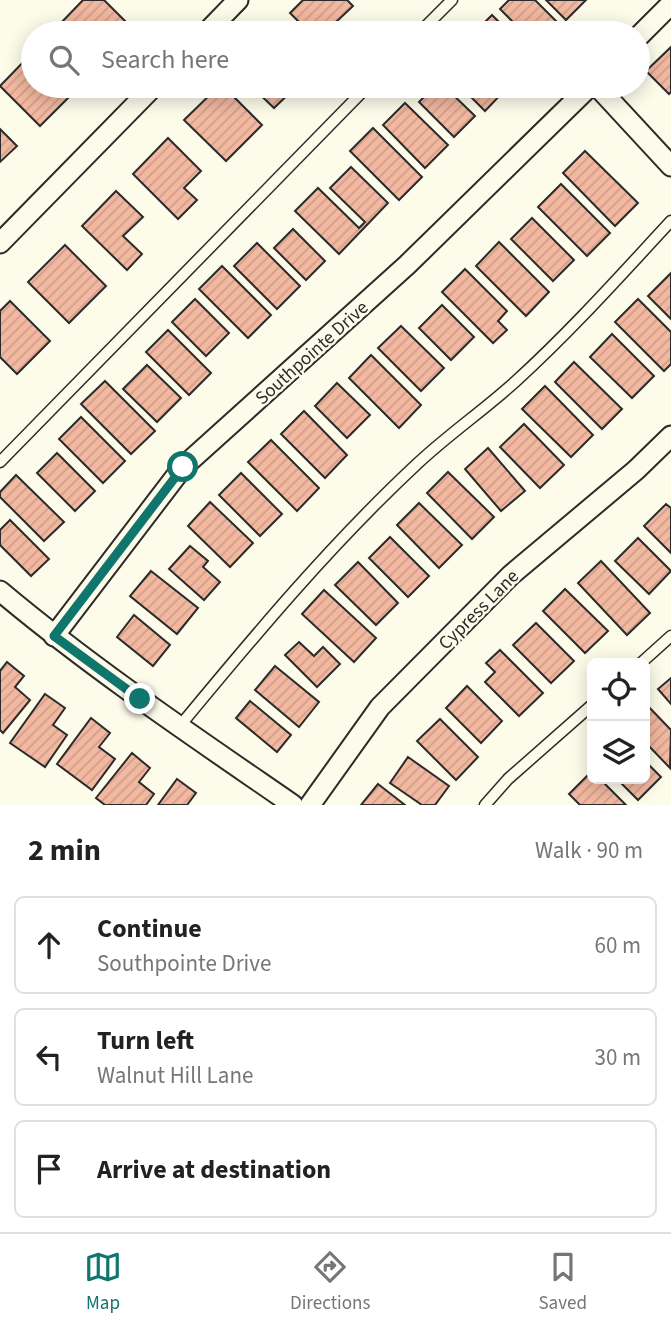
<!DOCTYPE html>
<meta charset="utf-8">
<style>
body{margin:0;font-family:"Source Sans 3",sans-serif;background:#f6f6f6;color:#222}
.controls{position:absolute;right:21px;bottom:21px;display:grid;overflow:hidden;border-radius:10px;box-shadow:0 4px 18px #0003}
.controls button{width:63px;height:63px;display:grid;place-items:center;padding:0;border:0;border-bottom:2px solid #e0e0e0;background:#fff;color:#222;font:35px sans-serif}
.stop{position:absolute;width:21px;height:21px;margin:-16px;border:5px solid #0f766e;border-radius:50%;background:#fff}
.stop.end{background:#0f766e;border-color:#fff;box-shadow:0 2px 7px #0008}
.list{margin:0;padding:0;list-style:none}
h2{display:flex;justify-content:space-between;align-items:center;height:91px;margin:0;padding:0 28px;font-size:30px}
h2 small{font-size:23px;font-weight:400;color:#767676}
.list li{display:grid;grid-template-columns:46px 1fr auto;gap:21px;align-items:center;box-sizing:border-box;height:98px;margin:0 14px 14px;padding:0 14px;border:2px solid #e0e0e0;border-radius:10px}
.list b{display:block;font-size:26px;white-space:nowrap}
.list p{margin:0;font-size:23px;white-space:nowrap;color:#767676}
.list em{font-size:23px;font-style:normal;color:#767676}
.icon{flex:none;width:38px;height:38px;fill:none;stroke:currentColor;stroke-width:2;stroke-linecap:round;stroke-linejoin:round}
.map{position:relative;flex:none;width:671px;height:805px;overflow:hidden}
.search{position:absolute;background:#fff;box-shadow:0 4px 18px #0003;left:21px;right:21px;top:21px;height:77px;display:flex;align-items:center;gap:18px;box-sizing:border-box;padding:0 24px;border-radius:38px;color:#767676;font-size:26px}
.sheet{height:427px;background:#fff}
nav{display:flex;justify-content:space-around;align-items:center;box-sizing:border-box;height:98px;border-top:2px solid #e0e0e0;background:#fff;font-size:19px;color:#767676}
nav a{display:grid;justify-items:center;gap:4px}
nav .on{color:#0f766e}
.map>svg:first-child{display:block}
.building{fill:url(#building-hatch);stroke:#2b2b2b;stroke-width:2}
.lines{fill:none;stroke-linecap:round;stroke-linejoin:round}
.lane-casing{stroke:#2b2b2b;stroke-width:13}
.street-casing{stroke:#2b2b2b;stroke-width:23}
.lane{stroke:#fdfbea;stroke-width:10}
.street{stroke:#fdfbea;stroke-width:19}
.route{stroke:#0f766e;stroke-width:9}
.labels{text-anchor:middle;stroke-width:5;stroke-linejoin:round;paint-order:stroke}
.street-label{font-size:19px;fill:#2b2b2b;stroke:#fdfbea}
</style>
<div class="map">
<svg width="671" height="805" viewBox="0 0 671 805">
<defs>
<pattern id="building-hatch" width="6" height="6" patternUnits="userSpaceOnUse" patternTransform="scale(1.75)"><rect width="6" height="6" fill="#f2b8a0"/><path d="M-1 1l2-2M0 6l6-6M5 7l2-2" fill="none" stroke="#d09e8a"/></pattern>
</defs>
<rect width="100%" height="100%" fill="#fdfbea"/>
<g class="building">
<path d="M83 0H104L134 30 130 33H63L57 27Z"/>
<path d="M303 0H347L353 6 335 23 345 33H310L290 13Z"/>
<path d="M509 0H535L564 29 560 33H524L500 9Z"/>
<path d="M546 0H586L566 20Z"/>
<path d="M492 15 510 33H474Z"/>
<path d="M671 47V92L669 94 646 71Z"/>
<path d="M33 52V86H73L77 89 40 126 0 86Z"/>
<path d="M219 86H223L262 125 226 161 184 120Z"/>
<path d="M251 86H297L274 108Z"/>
<path d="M435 86H444L475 116 454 137 419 102Z"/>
<path d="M460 86H504L507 88 485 111Z"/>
<path d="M405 103 448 145 425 168 383 125Z"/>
<path d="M373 128 422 177 399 200 350 151Z"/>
<path d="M0 129 17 146 0 162Z"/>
<path d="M168 138 201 171 184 188 197 200 178 219 133 174Z"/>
<path d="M585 151 638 203 615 226 563 173Z"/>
<path d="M351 167 388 203 339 254 295 211 318 188 359 228 365 222 330 188Z"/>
<path d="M561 184 610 233 587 256 538 207Z"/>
<path d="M116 191 143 217 123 236 142 254 127 270 82 226Z"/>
<path d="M532 218 574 260 553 281 511 239Z"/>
<path d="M293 229 325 261 306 280 274 248Z"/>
<path d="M499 242 549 292 526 316 476 266Z"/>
<path d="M257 243 300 286 277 309 234 266Z"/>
<path d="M65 245 106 286 69 323 28 282Z"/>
<path d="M222 266 271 315 248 338 199 289Z"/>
<path d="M465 269 507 311 498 321 507 330 493 343 442 292Z"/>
<path d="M671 273V319L648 296Z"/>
<path d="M195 299 229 333 206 356 172 322Z"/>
<path d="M638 299 671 332V364L664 371 615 322Z"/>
<path d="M10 301 50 341 17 374 0 357V311Z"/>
<path d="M442 305 474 337 451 360 419 328Z"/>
<path d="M401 326 444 368 421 391 378 348Z"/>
<path d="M168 330 211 373 189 395 146 352Z"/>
<path d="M612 334 654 376 632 398 590 357Z"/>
<path d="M371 355 421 405 399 428 349 378Z"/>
<path d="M574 362 622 409 602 429 555 382Z"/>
<path d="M147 365 181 398 157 422 123 389Z"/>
<path d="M105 381 155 431 131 454 81 404Z"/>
<path d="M337 383 370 415 347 438 315 406Z"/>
<path d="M545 386 593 435 571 457 522 409Z"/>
<path d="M304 411 347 455 325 478 281 434Z"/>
<path d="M81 417 125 461 103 483 59 439Z"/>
<path d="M524 424 564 465 540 488 500 447Z"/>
<path d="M271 440 319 488 297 511 248 462Z"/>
<path d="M488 448 525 491 501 511 465 469Z"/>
<path d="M57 453 95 491 75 511 37 473Z"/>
<path d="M448 472 494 517 472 539 427 493Z"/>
<path d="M241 473 282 514 260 536 219 495Z"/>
<path d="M16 475 64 522 44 541 0 497V492Z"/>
<path d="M210 502 253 543 230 567 188 526Z"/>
<path d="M419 503 462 545 439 568 397 525Z"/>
<path d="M666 504 671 508V553L644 526Z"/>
<path d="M10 520 49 559 31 576 0 545V530Z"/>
<path d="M390 537 429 576 408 597 369 558Z"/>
<path d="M638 538 671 571 649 594 615 561Z"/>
<path d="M190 546 208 561 203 567 220 582 204 600 169 569Z"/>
<path d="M601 561 650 613 627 635 578 583Z"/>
<path d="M358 562 398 603 376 625 335 585Z"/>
<path d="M151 571 198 608 177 634 130 596Z"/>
<path d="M565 589 608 631 585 653 543 611Z"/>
<path d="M324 590 376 638 354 662 302 614Z"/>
<path d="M134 615 170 645 153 666 117 637Z"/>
<path d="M536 623 574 661 551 683 513 645Z"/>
<path d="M299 642 314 656 323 647 340 664 317 687 285 655Z"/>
<path d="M500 650 543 693 519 716 485 682 495 672 486 663Z"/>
<path d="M7 662 24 676 15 687 30 700 3 733 0 730V671Z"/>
<path d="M275 666 319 702 299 727 255 690Z"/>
<path d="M671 678V704L658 689Z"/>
<path d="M467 686 502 721 481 743 446 708Z"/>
<path d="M45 694 65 708 53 725 67 735 45 767 10 743Z"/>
<path d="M250 701 291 735 277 752 236 718Z"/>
<path d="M645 703 671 730 670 768 645 742Z"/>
<path d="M91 718 110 733 99 747 115 759 92 790 57 764Z"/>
<path d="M440 719 478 757 456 780 417 741Z"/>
<path d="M132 753 150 768 139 782 154 794 146 805H105L96 798Z"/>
<path d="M408 757 449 786 435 805H422L390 783Z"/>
<path d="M645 761 661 777 638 800 617 779H645Z"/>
<path d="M592 771V779H600L626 805H580L569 794Z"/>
<path d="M177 779 196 793 187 805H158Z"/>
<path d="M378 784 405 805H361Z"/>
</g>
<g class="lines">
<g class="lane-casing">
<g id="lane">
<path d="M419 33 452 0"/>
<path d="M0 462 368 86"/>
<path d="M641 663 671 636"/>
<path d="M179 727C255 635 331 544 418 463 449 434 484 410 516 381 571 331 620 276 671 221"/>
<path d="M485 805 508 779 592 705"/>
</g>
</g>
<g class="street-casing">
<g id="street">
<path d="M206 33 238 0"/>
<path d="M638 37 671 4"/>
<path d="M597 86 671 166"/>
<path d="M0 243 154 86"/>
<path d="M0 591C93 669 193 736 293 805"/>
<path d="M54 636 183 467 407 265 590 86"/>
<path d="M310 805 380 707 511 575 636 470 671 436"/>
</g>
</g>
<use href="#lane" class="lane"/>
<use href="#street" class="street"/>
</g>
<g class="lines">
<path class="route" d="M140 699 54 636 183 467"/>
</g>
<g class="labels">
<g class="street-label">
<text transform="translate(311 352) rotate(-42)" y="7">Southpointe Drive</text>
<text transform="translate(478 609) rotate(-45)" y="7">Cypress Lane</text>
</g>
</g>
</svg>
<div class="controls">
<button><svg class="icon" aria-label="locate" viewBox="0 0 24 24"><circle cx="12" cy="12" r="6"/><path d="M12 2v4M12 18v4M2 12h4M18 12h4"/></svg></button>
<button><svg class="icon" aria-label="layers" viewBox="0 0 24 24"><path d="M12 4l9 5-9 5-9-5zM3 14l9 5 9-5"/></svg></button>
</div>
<div class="stop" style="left:183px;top:467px"></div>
<div class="stop end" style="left:140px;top:699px"></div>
<div class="search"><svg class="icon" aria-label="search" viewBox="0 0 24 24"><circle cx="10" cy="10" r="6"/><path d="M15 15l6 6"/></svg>Search here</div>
</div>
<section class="sheet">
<h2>2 min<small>Walk · 90 m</small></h2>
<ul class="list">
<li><svg class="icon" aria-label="ahead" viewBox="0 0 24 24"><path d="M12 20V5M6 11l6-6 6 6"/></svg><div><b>Continue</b><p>Southpointe Drive</p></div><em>60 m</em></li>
<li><svg class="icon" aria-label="left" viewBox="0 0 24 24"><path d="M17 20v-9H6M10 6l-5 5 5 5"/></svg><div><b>Turn left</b><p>Walnut Hill Lane</p></div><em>30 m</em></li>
<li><svg class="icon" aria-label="arrive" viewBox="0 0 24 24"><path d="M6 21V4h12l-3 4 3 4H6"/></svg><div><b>Arrive at destination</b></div></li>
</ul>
</section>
<nav>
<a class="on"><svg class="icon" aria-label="map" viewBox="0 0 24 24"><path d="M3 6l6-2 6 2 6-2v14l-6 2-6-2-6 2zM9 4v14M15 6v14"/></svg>Map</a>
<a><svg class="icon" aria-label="directions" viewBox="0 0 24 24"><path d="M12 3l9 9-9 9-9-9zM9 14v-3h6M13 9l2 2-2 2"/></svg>Directions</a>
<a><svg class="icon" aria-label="saved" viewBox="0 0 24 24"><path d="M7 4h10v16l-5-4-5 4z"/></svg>Saved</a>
</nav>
